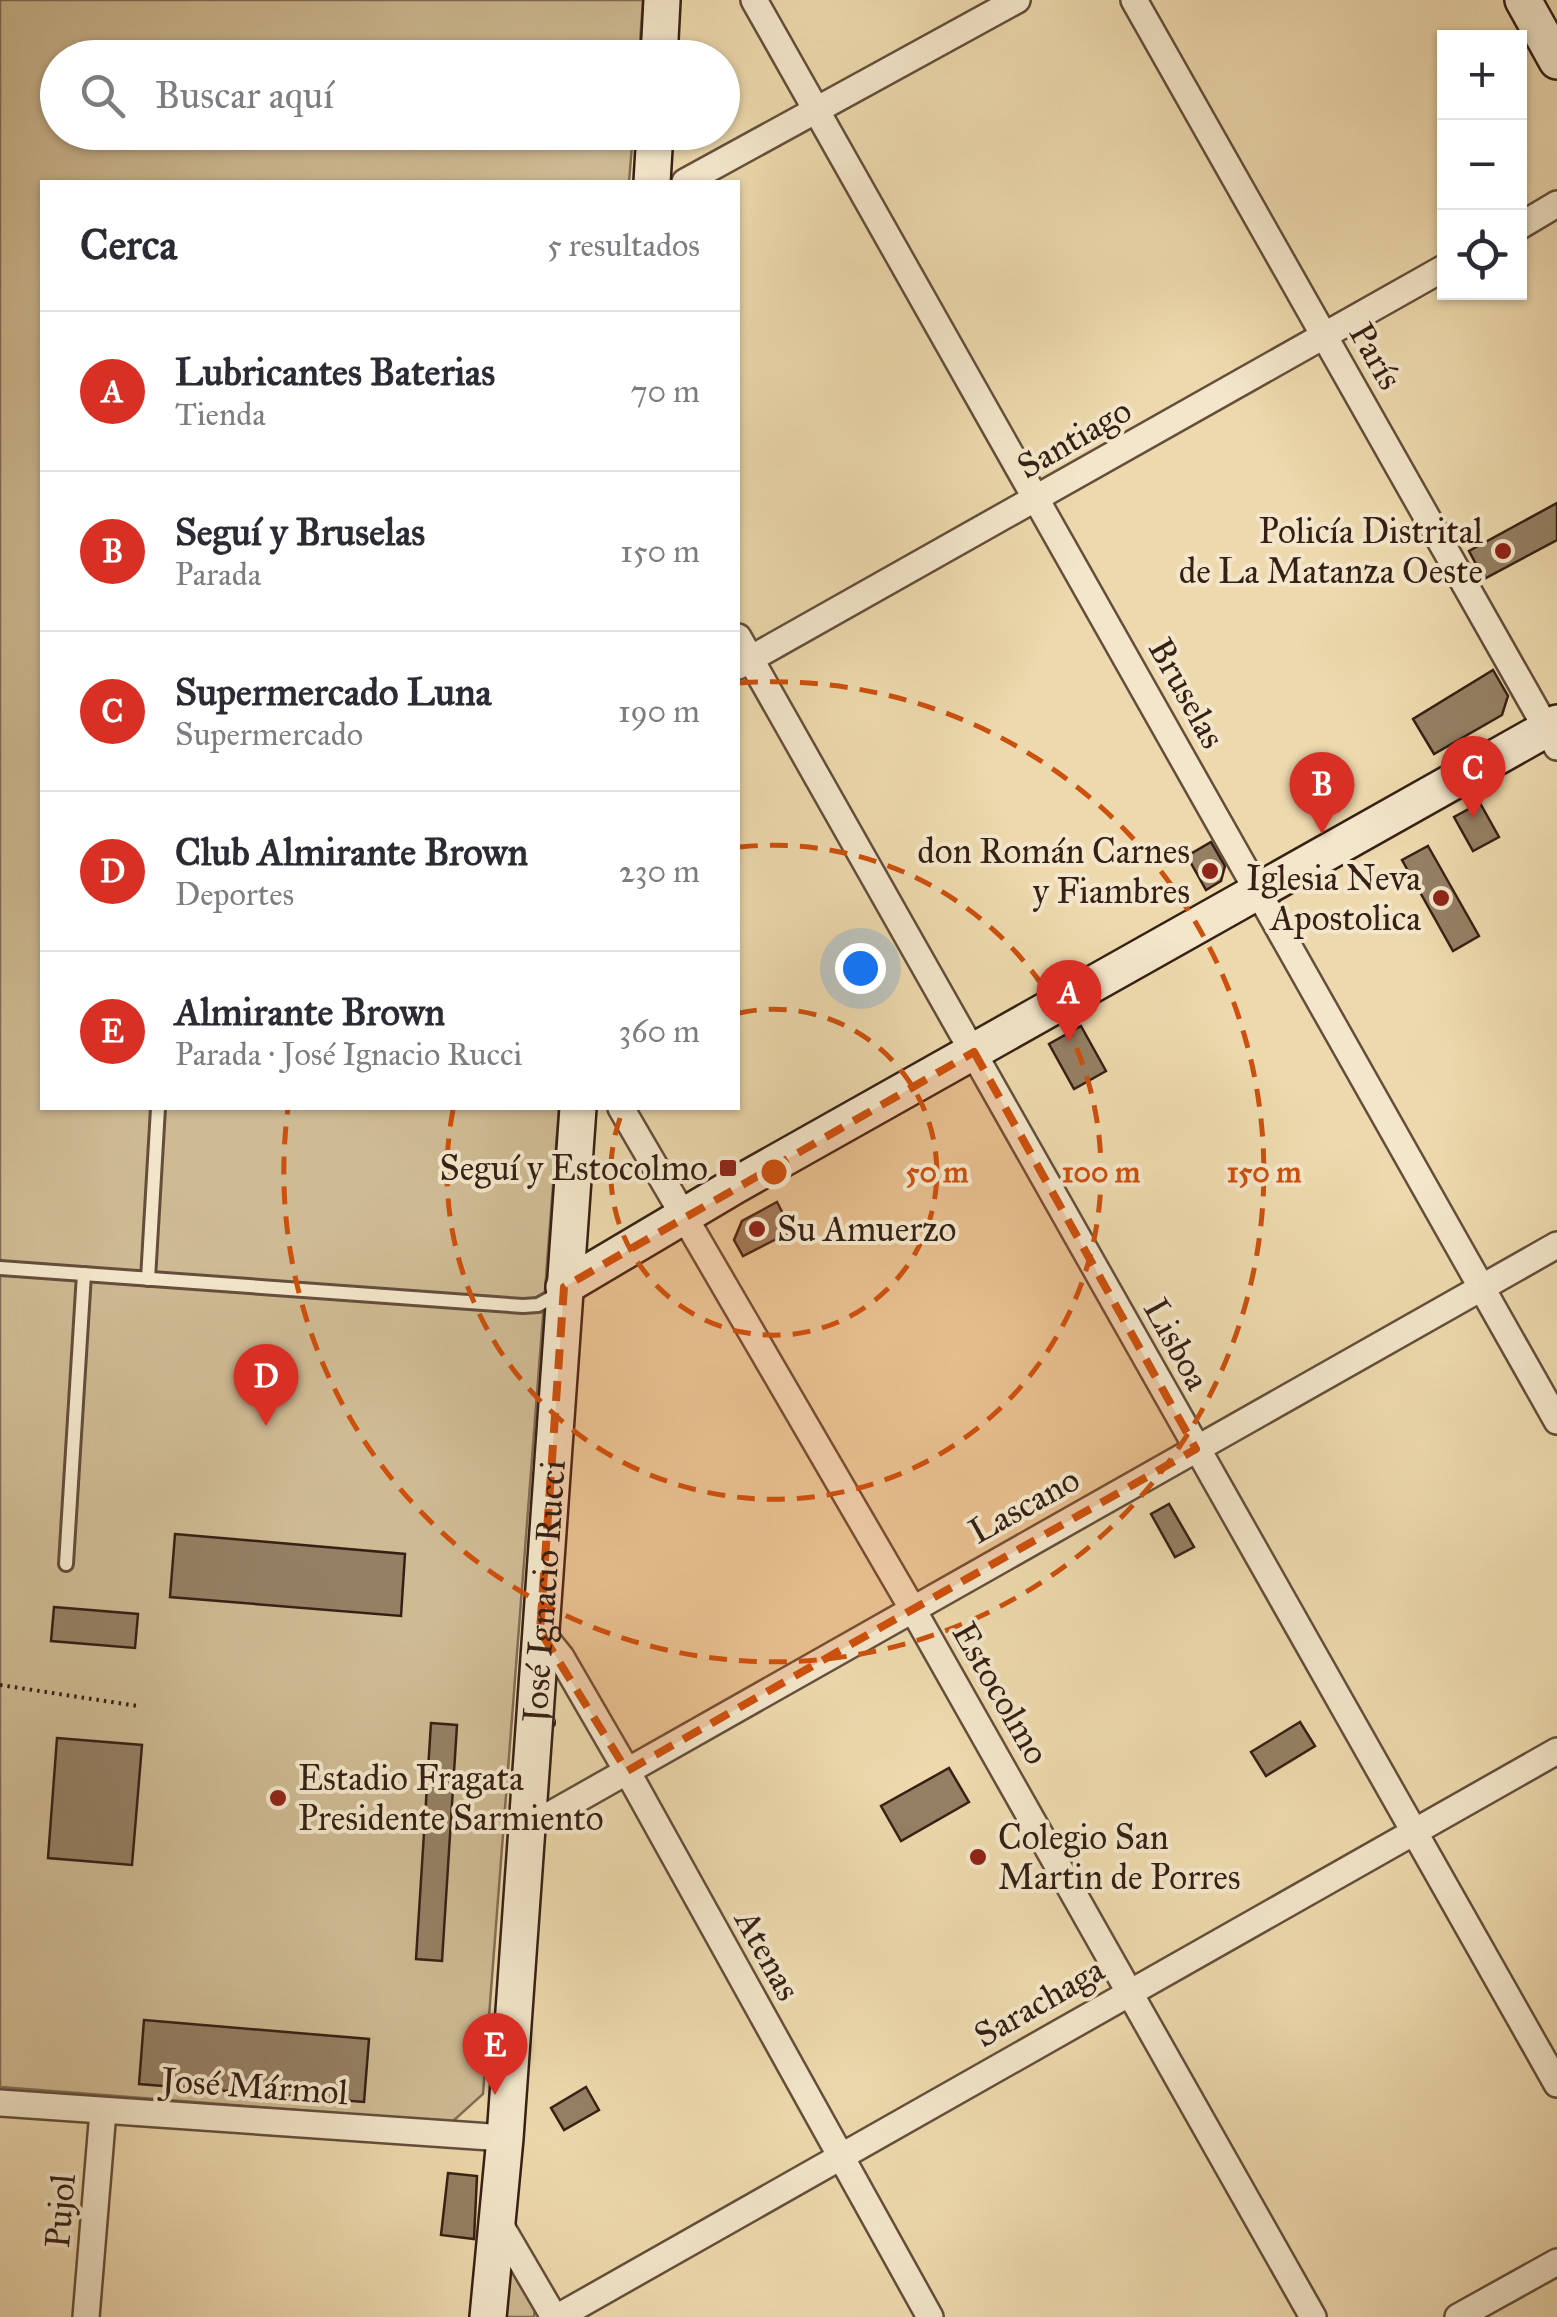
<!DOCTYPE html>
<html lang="es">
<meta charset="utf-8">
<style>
body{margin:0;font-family:"IM FELL Great Primer",serif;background:#f2f2f3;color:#2b2b33}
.controls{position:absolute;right:30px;top:30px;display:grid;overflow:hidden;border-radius:0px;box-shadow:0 2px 8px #0004}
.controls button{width:90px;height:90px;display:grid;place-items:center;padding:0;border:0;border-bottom:2px solid #e1e1e2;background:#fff;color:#2b2b33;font:50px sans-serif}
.you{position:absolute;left:860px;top:968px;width:35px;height:35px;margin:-25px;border:8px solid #fff;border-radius:50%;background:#1a73e8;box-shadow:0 0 0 15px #1a73e833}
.badge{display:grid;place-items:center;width:65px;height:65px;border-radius:50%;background:#d93025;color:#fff;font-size:32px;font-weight:700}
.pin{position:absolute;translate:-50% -82px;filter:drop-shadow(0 2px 5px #0008)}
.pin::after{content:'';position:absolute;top:52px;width:35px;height:30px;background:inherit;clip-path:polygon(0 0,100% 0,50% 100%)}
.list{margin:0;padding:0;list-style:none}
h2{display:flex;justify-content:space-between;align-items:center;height:130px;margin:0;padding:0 40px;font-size:42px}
h2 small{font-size:32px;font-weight:400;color:#7c7c81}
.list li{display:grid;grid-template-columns:65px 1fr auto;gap:30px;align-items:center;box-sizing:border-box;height:160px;padding:0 40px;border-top:2px solid #e1e1e2}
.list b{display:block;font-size:38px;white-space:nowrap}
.list p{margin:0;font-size:32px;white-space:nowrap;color:#7c7c81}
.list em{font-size:32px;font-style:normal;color:#7c7c81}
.icon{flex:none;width:55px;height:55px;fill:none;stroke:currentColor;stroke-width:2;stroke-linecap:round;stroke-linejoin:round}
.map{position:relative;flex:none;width:1557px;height:2317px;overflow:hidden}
.search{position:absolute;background:#fff;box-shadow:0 2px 8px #0004;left:40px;top:40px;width:700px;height:110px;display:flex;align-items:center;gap:25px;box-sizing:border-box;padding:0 35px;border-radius:55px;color:#7c7c81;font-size:38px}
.panel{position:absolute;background:#fff;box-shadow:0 2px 8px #0004;left:40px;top:180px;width:700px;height:930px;border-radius:0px}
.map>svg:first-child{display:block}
.green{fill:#ceba93;stroke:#826d54;stroke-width:2.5}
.building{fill:#958064;stroke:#362015;stroke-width:2.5}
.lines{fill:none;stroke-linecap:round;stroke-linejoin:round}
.lane-casing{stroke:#644e3b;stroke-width:18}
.street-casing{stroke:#644e3b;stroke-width:30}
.secondary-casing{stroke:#362015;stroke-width:40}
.path{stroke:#362015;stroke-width:4;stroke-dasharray:2.5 5;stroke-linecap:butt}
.lane{stroke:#f3e6ca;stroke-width:12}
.street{stroke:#f3e6ca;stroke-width:25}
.secondary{stroke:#f3e6ca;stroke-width:35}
.marked{fill:#cd500d;fill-opacity:0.2;stroke:#cd500d;stroke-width:8;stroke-dasharray:20 12;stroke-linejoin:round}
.ring{fill:none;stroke:#cd500d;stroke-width:5;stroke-dasharray:18 12}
.poi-dot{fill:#8f2418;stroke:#f3e6ca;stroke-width:4}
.labels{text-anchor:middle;stroke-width:8;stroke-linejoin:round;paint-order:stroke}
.street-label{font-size:35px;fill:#362015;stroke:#f3e6ca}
.poi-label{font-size:35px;fill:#362015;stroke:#f3e6ca;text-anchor:end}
.centre{fill:#cd500d;stroke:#f3e6ca;stroke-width:5}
.ring-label{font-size:30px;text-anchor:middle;font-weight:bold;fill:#cd500d;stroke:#f3e6ca;stroke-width:8;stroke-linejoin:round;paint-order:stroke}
</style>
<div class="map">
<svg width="1557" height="2317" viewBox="0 0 1557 2317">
<rect width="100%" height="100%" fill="#edd9ad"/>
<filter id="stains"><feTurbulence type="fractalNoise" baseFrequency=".002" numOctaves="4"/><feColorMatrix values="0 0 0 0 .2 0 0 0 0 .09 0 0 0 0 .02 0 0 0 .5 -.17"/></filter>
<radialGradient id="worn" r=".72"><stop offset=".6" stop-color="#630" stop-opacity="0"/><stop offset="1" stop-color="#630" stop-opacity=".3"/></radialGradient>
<g class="green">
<path d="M0 0H643L639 57 58 58V132L633 133 629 182H42V1108H559L483 2094 452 2122 0 2087Z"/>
<path d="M511 2265 535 2309 534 2317H498Z"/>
</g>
<g class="building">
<path d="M1557 503V540L1484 579 1469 551Z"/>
<path d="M1493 670 1508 696 1502 715 1434 754 1413 719Z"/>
<path d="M1480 803 1499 837 1473 851 1454 817Z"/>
<path d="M1211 842 1225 866 1221 881 1206 890 1187 856Z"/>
<path d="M1428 846 1479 936 1453 951 1402 860Z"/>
<path d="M1081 1026 1106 1071 1074 1089 1049 1044Z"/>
<path d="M777 1202 792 1231 743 1256 734 1240 742 1221Z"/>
<path d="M1169 1504 1194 1547 1175 1557 1151 1514Z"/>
<path d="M175 1534 405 1554 401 1616 170 1597Z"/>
<path d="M54 1607 138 1614 135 1648 51 1641Z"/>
<path d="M1300 1722 1315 1746 1266 1776 1251 1752Z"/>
<path d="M431 1723 457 1725 442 1961 416 1959Z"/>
<path d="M57 1738 142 1745 132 1865 48 1858Z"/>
<path d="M949 1768 969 1802 901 1841 881 1806Z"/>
<path d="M144 2020 369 2039 364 2102 139 2084Z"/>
<path d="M586 2087 599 2110 564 2130 551 2108Z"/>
<path d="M448 2173 477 2176 474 2239 441 2235Z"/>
</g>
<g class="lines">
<g class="lane-casing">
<g id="lane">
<path d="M0 1268 523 1306 538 1305 558 1294"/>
<path d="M148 1279 158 1108"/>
<path d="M66 1564 84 1274"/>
</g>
</g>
<g class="street-casing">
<g id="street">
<path d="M754 0 1557 1421"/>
<path d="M1134 0 1557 747"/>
<path d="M685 182 1017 0"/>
<path d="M1520 226 1557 204"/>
<path d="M738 637 1557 2084"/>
<path d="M738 666 1444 268"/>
<path d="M621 1108 912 1608 1313 2317"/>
<path d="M540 1631 561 1657 627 1771 930 2317"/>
<path d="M525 1829 1557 1245"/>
<path d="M0 2103 505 2138"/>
<path d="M498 2221 554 2317"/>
<path d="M86 2317 103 2111"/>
<path d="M558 2317 1557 1751"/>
<path d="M1458 2317 1557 2262"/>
</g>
</g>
<g class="secondary-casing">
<g id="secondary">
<path d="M1523 0 1557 61"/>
<path d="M659 58 662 0"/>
<path d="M652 182 655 132"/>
<path d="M564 1287 736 1185 1557 723"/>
<path id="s1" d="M488 2317 505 2138 578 1108"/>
</g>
</g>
<path class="path" d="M0 1685 138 1706"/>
<use href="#lane" class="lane"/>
<use href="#street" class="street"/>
<use href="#secondary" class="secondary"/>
</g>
<path class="marked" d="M974 1052 1196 1449 627 1771 540 1631 564 1287Z"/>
<g class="ring">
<path d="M739 1013A163 163 0 1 1 624 1108"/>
<path d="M740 847A327 327 0 1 1 453 1110"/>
<path d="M740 683A490 490 0 1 1 288 1108"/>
</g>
<g class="poi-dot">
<circle cx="1503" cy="551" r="10"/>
<circle cx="1210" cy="871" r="10"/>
<circle cx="1441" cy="898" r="10"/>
<rect x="718" y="1158" width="20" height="20" rx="5"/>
<circle cx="757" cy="1229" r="10"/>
<circle cx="278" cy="1798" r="10"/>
<circle cx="978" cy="1857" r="10"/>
</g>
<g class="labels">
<g class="street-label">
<text transform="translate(1376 356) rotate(60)" y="12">París</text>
<text transform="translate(1074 438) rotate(-30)" y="12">Santiago</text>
<text transform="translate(1187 693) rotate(61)" y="12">Bruselas</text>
<text transform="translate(1177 1344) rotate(61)" y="12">Lisboa</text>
<text transform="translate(1024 1505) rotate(-29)" y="12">Lascano</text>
<text dy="12" stroke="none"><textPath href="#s1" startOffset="728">José Ignacio Rucci</textPath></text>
<text transform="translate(1001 1693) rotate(60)" y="12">Estocolmo</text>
<text transform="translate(768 1955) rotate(61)" y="12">Atenas</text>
<text transform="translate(1039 2002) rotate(-30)" y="12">Sarachaga</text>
<text transform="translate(255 2086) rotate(4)" y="12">José Mármol</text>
<text transform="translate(60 2211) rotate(-85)" y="12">Pujol</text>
</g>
<g class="poi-label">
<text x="1483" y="543">Policía Distrital<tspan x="1483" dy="40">de La Matanza Oeste</tspan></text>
<text x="1190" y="863">don Román Carnes<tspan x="1190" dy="40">y Fiambres</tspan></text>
<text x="1421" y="890">Iglesia Neva<tspan x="1421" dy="40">Apostolica</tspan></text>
<text x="708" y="1180">Seguí y Estocolmo</text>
<text x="777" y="1241" text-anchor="start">Su Amuerzo</text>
<text x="298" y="1790" text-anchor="start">Estadio Fragata<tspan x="298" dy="40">Presidente Sarmiento</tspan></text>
<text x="998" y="1849" text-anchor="start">Colegio San<tspan x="998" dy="40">Martin de Porres</tspan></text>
</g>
</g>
<circle cx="774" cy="1172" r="15" class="centre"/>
<g class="ring-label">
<text x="937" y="1182">50 m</text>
<text x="1101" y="1182">100 m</text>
<text x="1264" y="1182">150 m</text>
</g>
<rect width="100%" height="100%" filter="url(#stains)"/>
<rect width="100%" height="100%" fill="url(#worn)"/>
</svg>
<div class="controls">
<button>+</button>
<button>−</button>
<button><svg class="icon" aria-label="locate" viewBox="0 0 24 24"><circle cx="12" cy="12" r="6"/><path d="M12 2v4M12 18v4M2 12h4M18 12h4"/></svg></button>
</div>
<div class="you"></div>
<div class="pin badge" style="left:1069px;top:1042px">A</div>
<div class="pin badge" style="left:1322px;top:834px">B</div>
<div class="pin badge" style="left:1473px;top:818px">C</div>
<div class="pin badge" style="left:266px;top:1426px">D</div>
<div class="pin badge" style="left:495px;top:2095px">E</div>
<div class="search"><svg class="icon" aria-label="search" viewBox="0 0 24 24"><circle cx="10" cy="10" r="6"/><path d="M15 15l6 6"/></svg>Buscar aquí</div>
<section class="panel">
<h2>Cerca<small>5 resultados</small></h2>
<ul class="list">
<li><span class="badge">A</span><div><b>Lubricantes Baterias</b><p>Tienda</p></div><em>70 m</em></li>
<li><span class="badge">B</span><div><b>Seguí y Bruselas</b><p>Parada</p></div><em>150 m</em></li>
<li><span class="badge">C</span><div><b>Supermercado Luna</b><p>Supermercado</p></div><em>190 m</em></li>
<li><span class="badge">D</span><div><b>Club Almirante Brown</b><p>Deportes</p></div><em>230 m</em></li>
<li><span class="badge">E</span><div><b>Almirante Brown</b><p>Parada · José Ignacio Rucci</p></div><em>360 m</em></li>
</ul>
</section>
</div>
